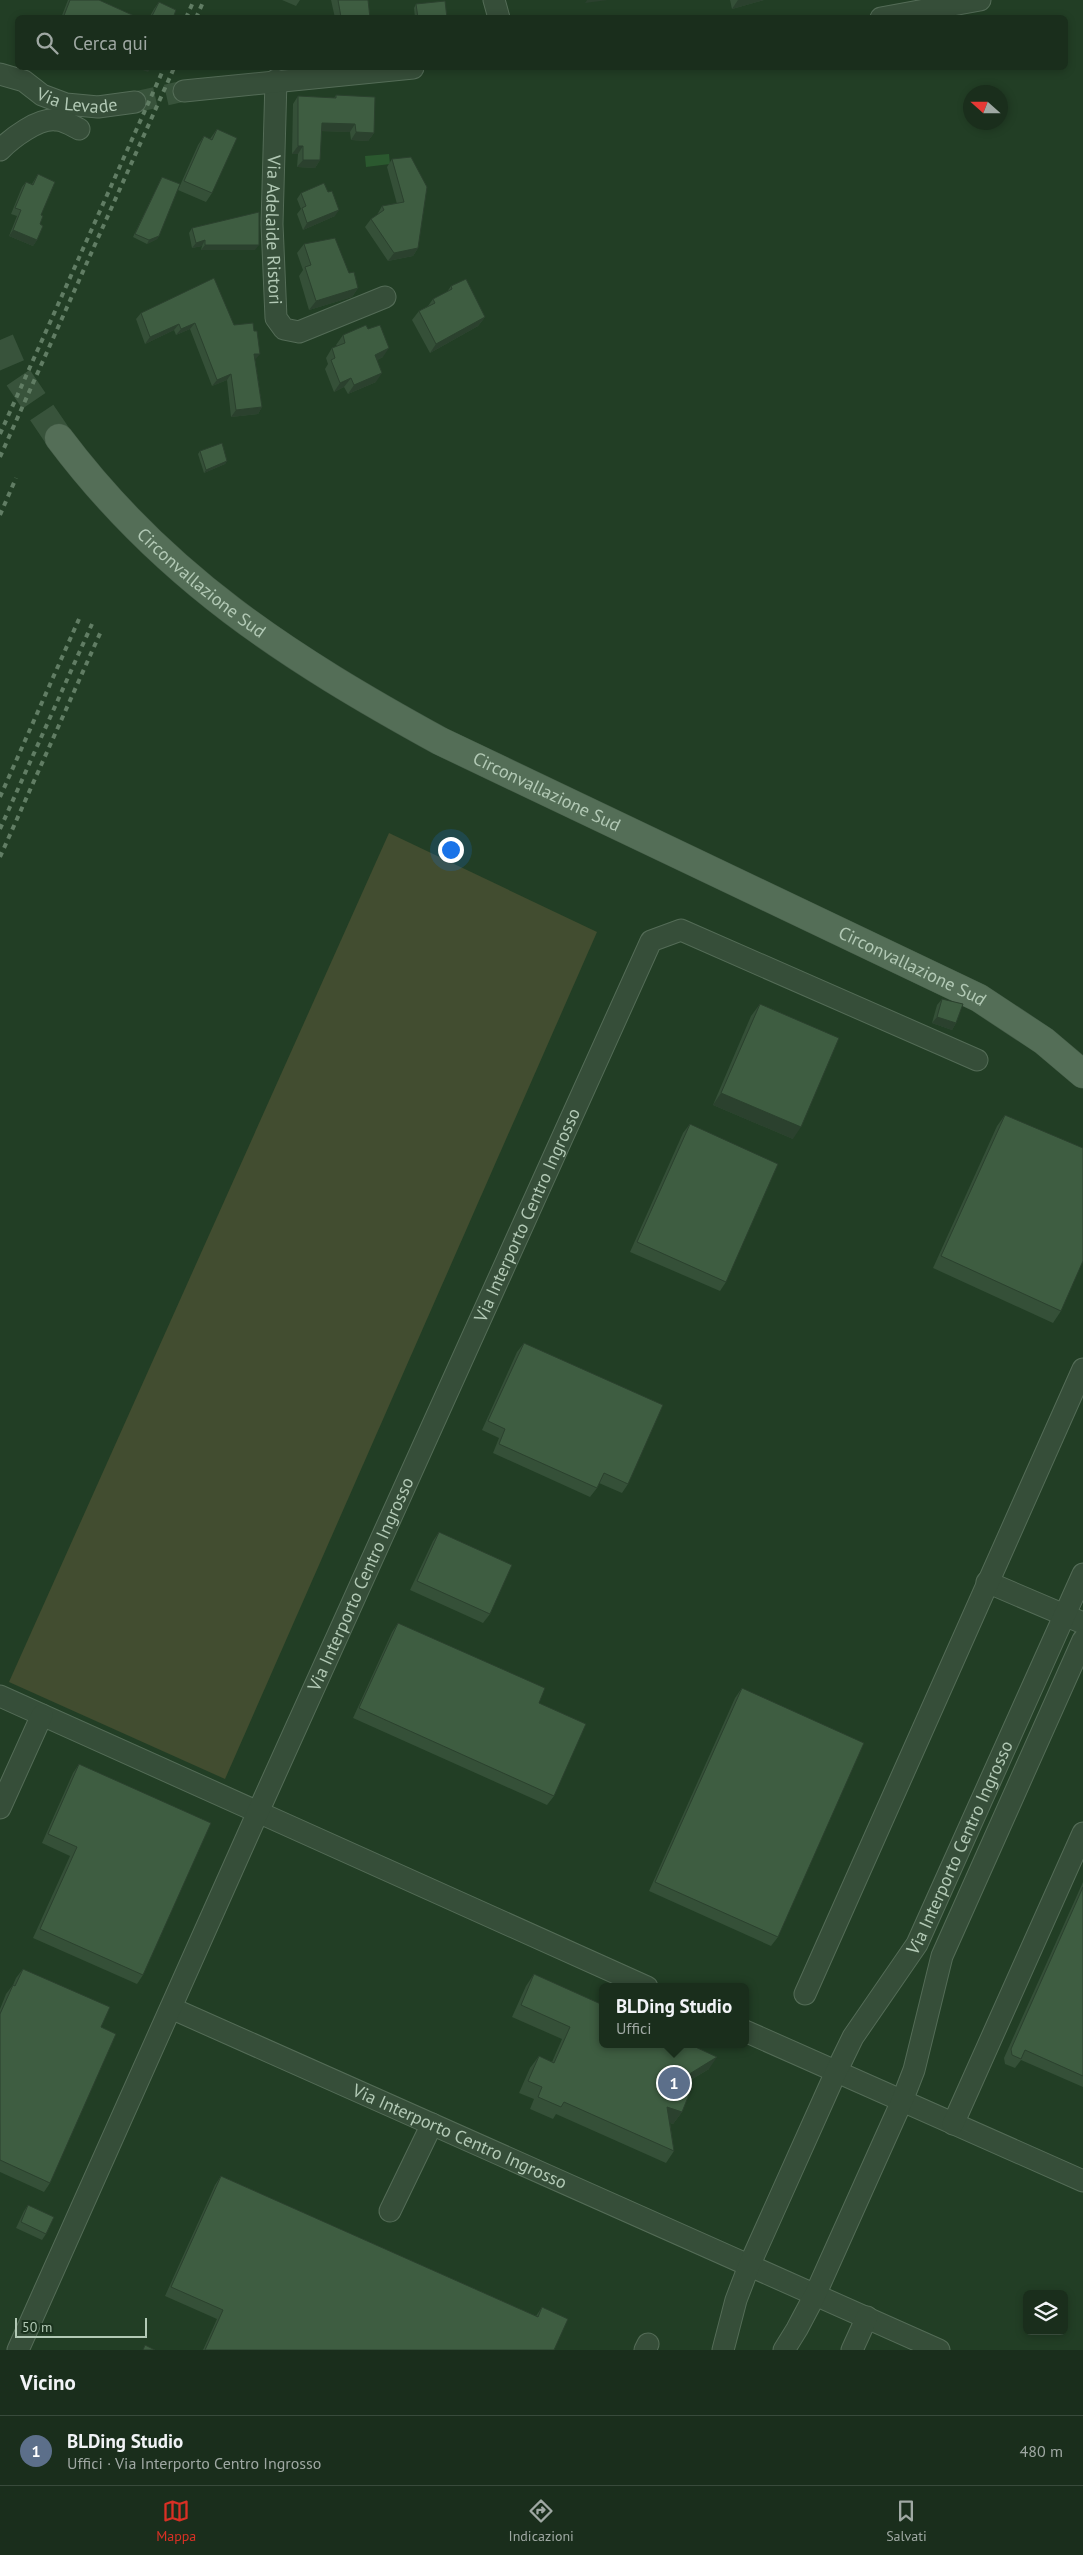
<!DOCTYPE html>
<html lang="it">
<meta charset="utf-8">
<style>
body{margin:0;font-family:"PT Sans",sans-serif;background:#273a29;color:#f1f3f6}
.controls{position:absolute;right:15px;bottom:15px;display:grid;overflow:hidden;border-radius:8px;box-shadow:0 2px 8px #0003}
.controls button{width:45px;height:45px;display:grid;place-items:center;padding:0;border:0;border-bottom:1px solid #384a3b;background:#1a2e1c;color:#f1f3f6;font:25px sans-serif}
.compass{position:absolute;left:963px;top:85px;width:45px;height:45px;border-radius:50%;background:#1a2e1c;box-shadow:0 2px 8px #0003;rotate:291deg}
.scale{position:absolute;left:15px;bottom:12px;width:132px;box-sizing:border-box;padding-left:5px;border:2px solid #b2c9b5;border-top:0;font-size:14px;line-height:18px;white-space:nowrap;color:#b2c9b5;-webkit-text-stroke:4px #1b331e;paint-order:stroke}
.you{position:absolute;left:450px;top:849px;width:18px;height:18px;margin:-12px;border:4px solid #fff;border-radius:50%;background:#1a73e8;box-shadow:0 0 0 8px #1a73e833}
.badge{display:grid;place-items:center;width:32px;height:32px;border-radius:50%;background:#d93025;color:#fff;font-size:16px;font-weight:700}
.pin{position:absolute;translate:-50% -50%;border:2px solid #fff;box-shadow:0 1px 5px #0006}
.popup{position:absolute;left:599px;top:1983px;width:150px;height:65px;box-sizing:border-box;display:grid;place-content:center;border-radius:8px;background:#1a2e1c;filter:drop-shadow(0 1px 4px #0005);font-size:16px;white-space:nowrap;color:#9fa8a3}
.popup b{font-size:19px;color:#f1f3f6}
.popup::after{content:'';position:absolute;left:50%;top:100%;margin-left:-10px;border:10px solid transparent;border-top-color:#1a2e1c}
.list{margin:0;padding:0;list-style:none}
h2{display:flex;justify-content:space-between;align-items:center;height:65px;margin:0;padding:0 20px;font-size:21px}
h2 small{font-size:16px;font-weight:400;color:#9fa8a3}
.list li{display:grid;grid-template-columns:32px 1fr auto;gap:15px;align-items:center;box-sizing:border-box;height:70px;padding:0 20px;border-top:1px solid #384a3b}
.list b{display:block;font-size:19px;white-space:nowrap}
.list p{margin:0;font-size:16px;white-space:nowrap;color:#9fa8a3}
.list em{font-size:16px;font-style:normal;color:#9fa8a3}
.icon{flex:none;width:28px;height:28px;fill:none;stroke:currentColor;stroke-width:2;stroke-linecap:round;stroke-linejoin:round}
.map{position:relative;flex:none;width:1083px;height:2350px;overflow:hidden}
.search{position:absolute;background:#1a2e1c;box-shadow:0 2px 8px #0003;left:15px;right:15px;top:15px;height:55px;display:flex;align-items:center;gap:12px;box-sizing:border-box;padding:0 18px;border-radius:8px;color:#9fa8a3;font-size:19px}
.sheet{height:135px;background:#1a2e1c}
nav{display:flex;justify-content:space-around;align-items:center;box-sizing:border-box;height:70px;border-top:1px solid #384a3b;background:#1a2e1c;font-size:14px;color:#9fa8a3}
nav a{display:grid;justify-items:center;gap:2px}
nav .on{color:#d93025}
.map>svg:first-child{display:block}
.green{fill:#424d30}
.water{fill:#2b592f}
.lines{fill:none;stroke-linecap:round;stroke-linejoin:round}
.minor-tunnel{stroke:#38533b;stroke-width:21;stroke-dasharray:21 11;stroke-linecap:butt}
.major-tunnel{stroke:#38533b;stroke-width:28;stroke-dasharray:28 14;stroke-linecap:butt}
.minor-casing{stroke:#546c57;stroke-width:23}
.major-casing{stroke:#425a45;stroke-width:29}
.minor{stroke:#364e39;stroke-width:21}
.major{stroke:#546e57;stroke-width:28}
.rail{stroke:#617d64;stroke-width:4;stroke-dasharray:5 5;stroke-linecap:butt}
.wall{fill:#355038}
.shaded-wall{fill:#2b412e}
.building{fill:#3e5d41;stroke:#2b412e}
.labels{text-anchor:middle;stroke-width:5;stroke-linejoin:round;paint-order:stroke}
.street-label{font-size:18px;fill:#b2c9b5;stroke:#1b331e}
</style>
<div class="map">
<svg width="1083" height="2350" viewBox="0 0 1083 2350">
<rect width="100%" height="100%" fill="#223e25"/>
<path class="green" d="M389 833 597 932 225 1779 9 1682Z"/>
<path class="water" d="M389 154 390 164 366 167 365 156Z"/>
<g class="lines">
<path class="minor-tunnel" d="M135 102 184 91"/>
<path class="major-tunnel" d="M0 340 13 370 59 438"/>
<g class="minor-casing">
<g id="minor">
<path d="M494 0 499 18"/>
<path d="M881 18 980 0"/>
<path id="s1" d="M0 74 24 81 42 95 66 104 98 107 135 102"/>
<path id="s2" d="M276 80 272 224 276 318 284 329 299 332 385 297"/>
<path d="M184 91 413 68"/>
<path d="M0 150C12 138 38 118 56 120 64 120 73 126 79 129"/>
<path d="M987 1582 1083 1623"/>
<path d="M0 1696 647 1987"/>
<path d="M0 1808 42 1715"/>
<path d="M805 1994 1083 1369"/>
<path id="s3" d="M171 2008 939 2350"/>
<path d="M745 2031 1083 2181"/>
<path d="M953 2124 1083 1833"/>
<path d="M390 2211 432 2124"/>
<path id="s4" d="M18 2350 258 1812 651 941 681 930 977 1060"/>
<path d="M645 2350 648 2344"/>
<path id="s5" d="M723 2350 736 2300 749 2266 836 2072 853 2037 917 1944 1083 1574"/>
<path d="M784 2350 797 2329 815 2295 902 2101 914 2070 942 1956 1083 1640"/>
<path d="M852 2350 867 2317"/>
</g>
</g>
<g class="major-casing">
<g id="major">
<path id="s6" d="M59 438C164 578 289 658 440 741L979 998 1044 1041 1083 1074"/>
</g>
</g>
<use href="#minor" class="minor"/>
<use href="#major" class="major"/>
<g class="rail">
<path d="M186 18 194 0"/>
<path d="M196 18 204 0"/>
<path d="M0 434 164 68"/>
<path d="M0 457 174 68"/>
<path d="M0 515 16 478"/>
<path d="M0 797 79 619"/>
<path d="M0 829 92 624"/>
<path d="M0 857 102 629"/>
</g>
</g>
<g class="wall">
<path d="M68 0H99L139 18H61Z"/>
<path d="M282 0H300L296 6Z"/>
<path d="M331 0H368L370 18H335Z"/>
<path d="M730 0H764L732 9Z"/>
<path d="M159 2 173 18H149L154 9Z"/>
<path d="M416 4 447 18H415L414 8Z"/>
<path d="M336 95 374 133 368 141 351 140 350 132 321 131 320 160 315 168 297 167 298 154H292L293 104 298 96 334 98Z"/>
<path d="M217 129 212 193 206 202 178 190 198 145 204 136 210 139Z"/>
<path d="M392 159 418 248 413 256 388 261 365 227 371 219 377 215 382 206 397 204 387 167Z"/>
<path d="M38 174 41 215 37 240 33 246 9 236 17 216 11 214 22 187 26 182 32 184Z"/>
<path d="M162 177 159 236 157 239 147 244 133 237Z"/>
<path d="M301 193 335 216 303 230 297 214 301 209 297 199Z"/>
<path d="M192 228 255 250H201L202 246 192 248 189 233Z"/>
<path d="M304 244 349 273 358 288 352 297 309 310 299 276 303 270 297 253Z"/>
<path d="M451 286 485 317 478 326 430 353 412 320 419 311 428 306 433 299 447 292Z"/>
<path d="M141 313 234 325 255 360 262 407 258 414 231 417 227 380 212 386 190 329 176 335 174 330 145 344 136 319Z"/>
<path d="M343 335 383 357 377 360 376 382 348 394 344 387 334 392 325 369 328 364 326 358 332 348 337 346 336 345Z"/>
<path d="M200 451 227 461 225 464 204 473 198 454Z"/>
<path d="M942 999 956 1023 952 1030 932 1023 937 1005Z"/>
<path d="M760 1004 793 1139 713 1105 751 1016Z"/>
<path d="M1005 1115 1061 1311 1053 1323 933 1268 997 1126Z"/>
<path d="M690 1124 726 1282 720 1291 630 1252 683 1133Z"/>
<path d="M524 1343 628 1484 622 1493 599 1483 597 1488 590 1497 493 1453 499 1438 482 1430 517 1352Z"/>
<path d="M439 1532 490 1614 483 1623 410 1590 433 1541Z"/>
<path d="M398 1623 539 1703 554 1796 547 1805 353 1718 392 1632Z"/>
<path d="M742 1688 778 1937 771 1946 649 1891 735 1698Z"/>
<path d="M79 1764 143 1975 137 1984 33 1938 70 1856 42 1843 73 1773Z"/>
<path d="M1083 1882V2087L1021 2060 1015 2068 1005 2064 1004 2058Z"/>
<path d="M23 1969 101 2027 50 2183 44 2192 0 2172V2009L6 1994 13 1985 16 1978Z"/>
<path d="M534 1974 709 2069 684 2084 682 2112 673 2124 670 2123 674 2151 666 2163 556 2114 553 2119 530 2109 534 2099 519 2093 530 2068 539 2056 552 2062 562 2039 512 2017 526 1986Z"/>
<path d="M221 2176 536 2316 542 2307 554 2350H203L217 2319 165 2296 215 2185Z"/>
<path d="M28 2205 46 2234 42 2240 16 2228 24 2211Z"/>
</g>
<g class="shaded-wall">
<path d="M587 0H608L585 3Z"/>
<path d="M738 0H764L732 9Z"/>
<path d="M104 68H112L111 70Z"/>
<path d="M137 68H151L148 72Z"/>
<path d="M322 123 355 124 350 132 316 131Z"/>
<path d="M356 132 374 133 368 141 351 140Z"/>
<path d="M298 146H303L298 154H292Z"/>
<path d="M303 160H320L315 168 297 167Z"/>
<path d="M339 210 335 216 303 230 307 223Z"/>
<path d="M13 230 37 240 33 246 9 236Z"/>
<path d="M159 236 157 239 147 244 149 240Z"/>
<path d="M205 240 202 246 192 248 196 243Z"/>
<path d="M205 245H259L255 250H201Z"/>
<path d="M418 248 413 256 388 261 394 253Z"/>
<path d="M358 288 352 297 309 310 316 301Z"/>
<path d="M485 317 478 326 430 353 436 344Z"/>
<path d="M195 323 190 329 176 335 181 329Z"/>
<path d="M179 324 174 330 145 344 150 337Z"/>
<path d="M389 348 383 357 369 364 375 355Z"/>
<path d="M254 354H260L255 360Z"/>
<path d="M382 373 376 382 348 394 354 385Z"/>
<path d="M231 374 227 380 212 386 217 380Z"/>
<path d="M351 378 344 387 334 392 340 383Z"/>
<path d="M262 407 258 414 231 417 236 410Z"/>
<path d="M227 461 225 464 204 473 206 470Z"/>
<path d="M937 1017 956 1023 952 1030 932 1023Z"/>
<path d="M721 1093 801 1127 793 1139 713 1105Z"/>
<path d="M717 2057 709 2069 669 2093 678 2081Z"/>
<path d="M667 2107 682 2112 673 2124 658 2118Z"/>
</g>
<g class="building">
<path d="M70 0H99L139 18H63Z"/>
<path d="M338 0H368L370 18H343L341 17Z"/>
<path d="M445 1 447 18H418L416 4Z"/>
<path d="M159 2 176 10 173 18H151Z"/>
<path d="M336 95 375 97 374 133 356 132 355 124 322 123 320 160H303V146H298V96L336 98Z"/>
<path d="M217 129 237 138 212 193 184 181 204 136 212 140Z"/>
<path d="M411 157 427 187 418 248 394 253 371 219 384 210 382 206 404 202 392 159Z"/>
<path d="M38 174 55 182 41 215 43 216 40 224 43 226 37 240 13 230 21 210 15 208 26 182 33 185Z"/>
<path d="M162 177 180 184 159 236 149 240 135 234Z"/>
<path d="M324 183 328 192 332 191 339 210 307 223 302 208 306 206 301 193Z"/>
<path d="M259 212V245H205V240L196 243 192 228Z"/>
<path d="M335 238 349 273 354 272 358 288 316 301 305 267 311 265 304 244Z"/>
<path d="M214 278 234 325 253 323 254 331H257L260 354H254L262 407 236 410 231 374 217 380 195 323 181 329 179 324 150 337 141 313Z"/>
<path d="M466 279 485 317 436 344 419 311 435 303 433 299 452 289 451 286Z"/>
<path d="M366 325 368 329 380 325 389 348 375 355 382 373 354 385 351 378 340 383 331 360 335 358 332 348 345 343 343 335Z"/>
<path d="M222 443 227 461 206 470 200 451Z"/>
<path d="M942 999 963 1004 956 1023 937 1017Z"/>
<path d="M760 1004 839 1038 801 1127 721 1093Z"/>
<path d="M1005 1115 1083 1148V1261L1061 1311 941 1256Z"/>
<path d="M690 1124 778 1164 726 1282 637 1242Z"/>
<path d="M524 1343 663 1405 628 1484 604 1473 597 1488 499 1444 505 1429 488 1421Z"/>
<path d="M439 1532 512 1565 490 1614 417 1581Z"/>
<path d="M398 1623 545 1688 539 1703 586 1724 554 1796 359 1708Z"/>
<path d="M742 1688 864 1743 778 1937 655 1882Z"/>
<path d="M79 1764 211 1823 143 1975 40 1929 77 1847 48 1834Z"/>
<path d="M1083 1887V2076L1025 2050 1021 2059 1012 2055 1011 2049Z"/>
<path d="M23 1969 110 2007 101 2027 116 2034 50 2183 0 2160V2014L13 1985 15 1986Z"/>
<path d="M534 1974 603 2005V2044H689L717 2057 678 2081 692 2087 682 2112 667 2107 674 2151 564 2102 561 2107 538 2097 542 2087 528 2081 539 2056 554 2063 570 2027 521 2005Z"/>
<path d="M221 2176 538 2317 542 2307 568 2319 554 2350H205L223 2310 171 2287Z"/>
<path d="M28 2205 54 2217 46 2234 21 2222Z"/>
<path d="M145 2345 155 2350H143Z"/>
</g>
<g class="labels">
<g class="street-label">
<text dy="6" stroke="none"><textPath href="#s1" startOffset="84">Via Levade</textPath></text>
<text dy="6" stroke="none"><textPath href="#s2" startOffset="150">Via Adelaide Ristori</textPath></text>
<text dy="6" stroke="none"><textPath href="#s6" startOffset="204">Circonvallazione Sud</textPath></text>
<text dy="6" stroke="none"><textPath href="#s6" startOffset="609">Circonvallazione Sud</textPath></text>
<text dy="6" stroke="none"><textPath href="#s6" startOffset="1014">Circonvallazione Sud</textPath></text>
<text dy="6" stroke="none"><textPath href="#s4" startOffset="1244">Via Interporto Centro Ingrosso</textPath></text>
<text dy="6" stroke="none"><textPath href="#s4" startOffset="839">Via Interporto Centro Ingrosso</textPath></text>
<text dy="6" stroke="none"><textPath href="#s5" startOffset="558">Via Interporto Centro Ingrosso</textPath></text>
<text dy="6" stroke="none"><textPath href="#s3" startOffset="316">Via Interporto Centro Ingrosso</textPath></text>
</g>
</g>
</svg>
<div class="controls">
<button><svg class="icon" aria-label="layers" viewBox="0 0 24 24"><path d="M12 4l9 5-9 5-9-5zM3 14l9 5 9-5"/></svg></button>
</div>
<svg class="compass" viewBox="-18 -18 36 36"><path d="M0-13l5 13h-10z" fill="#e53935"/><path d="M0 13l5-13h-10z" fill="#9fa8a3"/></svg>
<div class="scale">50 m</div>
<div class="you"></div>
<div class="pin badge" style="left:674px;top:2083px;background:#5c6f8a">1</div>
<div class="popup"><b>BLDing Studio</b>Uffici</div>
<div class="search"><svg class="icon" aria-label="search" viewBox="0 0 24 24"><circle cx="10" cy="10" r="6"/><path d="M15 15l6 6"/></svg>Cerca qui</div>
</div>
<section class="sheet">
<h2>Vicino<small></small></h2>
<ul class="list">
<li><span class="badge" style="background:#5c6f8a">1</span><div><b>BLDing Studio</b><p>Uffici · Via Interporto Centro Ingrosso</p></div><em>480 m</em></li>
</ul>
</section>
<nav>
<a class="on"><svg class="icon" aria-label="map" viewBox="0 0 24 24"><path d="M3 6l6-2 6 2 6-2v14l-6 2-6-2-6 2zM9 4v14M15 6v14"/></svg>Mappa</a>
<a><svg class="icon" aria-label="directions" viewBox="0 0 24 24"><path d="M12 3l9 9-9 9-9-9zM9 14v-3h6M13 9l2 2-2 2"/></svg>Indicazioni</a>
<a><svg class="icon" aria-label="saved" viewBox="0 0 24 24"><path d="M7 4h10v16l-5-4-5 4z"/></svg>Salvati</a>
</nav>
